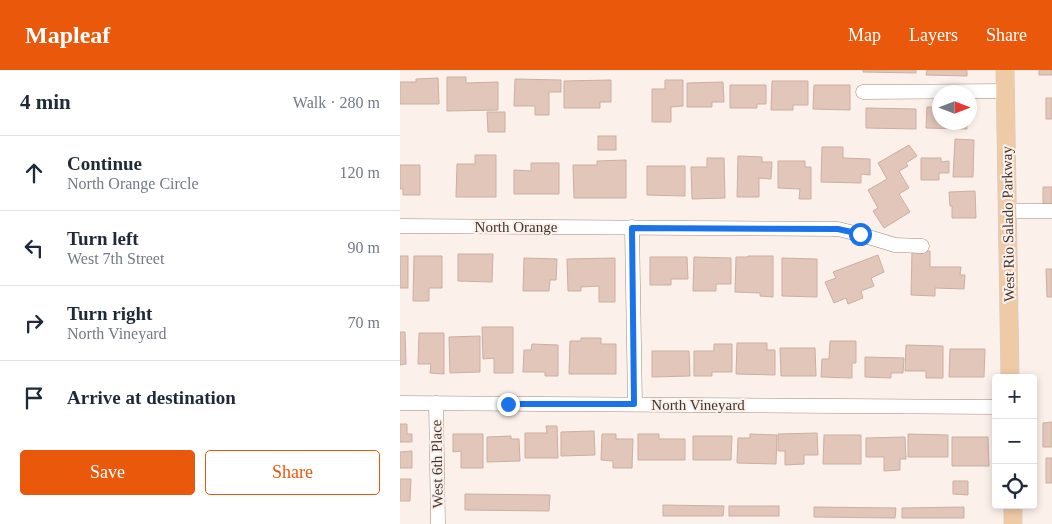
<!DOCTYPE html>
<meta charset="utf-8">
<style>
body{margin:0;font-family:"Times New Roman",serif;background:#f2f2f3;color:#1f2937}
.controls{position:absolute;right:15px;bottom:15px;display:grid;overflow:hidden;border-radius:5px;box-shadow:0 2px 8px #0003}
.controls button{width:45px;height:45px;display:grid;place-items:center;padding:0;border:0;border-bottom:1px solid #e0e1e3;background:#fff;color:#1f2937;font:25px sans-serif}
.compass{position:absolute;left:532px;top:15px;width:45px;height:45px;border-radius:50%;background:#fff;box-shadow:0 2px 8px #0003;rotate:90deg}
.stop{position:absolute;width:15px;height:15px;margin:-11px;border:4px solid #1a73e8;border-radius:50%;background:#fff}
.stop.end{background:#1a73e8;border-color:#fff;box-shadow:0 1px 5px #0008}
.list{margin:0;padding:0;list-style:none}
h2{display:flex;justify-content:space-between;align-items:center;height:65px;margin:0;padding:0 20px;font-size:21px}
h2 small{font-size:16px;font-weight:400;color:#747a83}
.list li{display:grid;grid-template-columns:32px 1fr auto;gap:15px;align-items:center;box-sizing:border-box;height:75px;padding:0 20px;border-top:1px solid #e0e1e3}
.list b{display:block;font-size:19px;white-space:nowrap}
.list p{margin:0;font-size:16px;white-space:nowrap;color:#747a83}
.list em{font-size:16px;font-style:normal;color:#747a83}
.actions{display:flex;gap:10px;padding:15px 20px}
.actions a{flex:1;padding:11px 0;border:1px solid #ea580c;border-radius:5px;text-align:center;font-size:18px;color:#ea580c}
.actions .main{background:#ea580c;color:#fff}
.icon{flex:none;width:28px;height:28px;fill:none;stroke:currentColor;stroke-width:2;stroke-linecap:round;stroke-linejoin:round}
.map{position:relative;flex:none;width:652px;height:454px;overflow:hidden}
header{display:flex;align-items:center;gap:30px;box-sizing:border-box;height:70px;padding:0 25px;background:#ea580c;color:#fff}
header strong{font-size:24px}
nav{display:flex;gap:28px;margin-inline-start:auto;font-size:18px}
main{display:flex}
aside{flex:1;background:#fff}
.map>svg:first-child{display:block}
.building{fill:#e2c6b9;stroke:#cbafa2}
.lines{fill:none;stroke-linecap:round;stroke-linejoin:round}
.minor-casing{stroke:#a48a7d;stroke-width:15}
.major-casing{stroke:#d1cfcd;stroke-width:19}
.minor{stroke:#fff;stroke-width:14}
.major{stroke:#efcaa7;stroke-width:18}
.route{stroke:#1a73e8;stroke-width:6}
.labels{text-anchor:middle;stroke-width:4;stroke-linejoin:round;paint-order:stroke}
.street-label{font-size:15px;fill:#413530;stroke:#fbf0ea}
</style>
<header>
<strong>Mapleaf</strong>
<nav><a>Map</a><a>Layers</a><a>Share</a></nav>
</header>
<main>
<aside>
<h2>4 min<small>Walk · 280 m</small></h2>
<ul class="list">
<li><svg class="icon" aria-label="ahead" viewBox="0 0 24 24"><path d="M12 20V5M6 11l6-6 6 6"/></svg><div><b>Continue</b><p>North Orange Circle</p></div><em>120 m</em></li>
<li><svg class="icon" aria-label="left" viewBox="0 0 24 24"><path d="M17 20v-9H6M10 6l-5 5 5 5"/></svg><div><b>Turn left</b><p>West 7th Street</p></div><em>90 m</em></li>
<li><svg class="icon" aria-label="right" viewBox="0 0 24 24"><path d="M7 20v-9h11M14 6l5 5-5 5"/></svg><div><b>Turn right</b><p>North Vineyard</p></div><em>70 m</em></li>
<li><svg class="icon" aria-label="arrive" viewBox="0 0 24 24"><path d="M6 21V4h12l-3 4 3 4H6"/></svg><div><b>Arrive at destination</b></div></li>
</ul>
<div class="actions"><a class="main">Save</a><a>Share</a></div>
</aside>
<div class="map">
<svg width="652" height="454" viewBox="0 0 652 454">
<rect width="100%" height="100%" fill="#fbf0ea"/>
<g class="building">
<path d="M463 0H516V3L463 2Z"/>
<path d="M527 0H567V6L526 5Z"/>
<rect x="639" y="0" width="13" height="5"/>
<path d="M47 7H66V13L98 12V40L47 41Z"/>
<path d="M38 8 39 34H0V12H16V9Z"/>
<path d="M115 9 161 10V22H149V45H135V36H114Z"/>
<path d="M211 10V32H200V38H164V11Z"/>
<path d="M265 10H283V36L271 37V52H252V19H265Z"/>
<path d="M372 11H408V35H393V40H371Z"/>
<path d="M323 12 324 32H312V37H287V13Z"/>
<path d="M330 15H366V34H357V38H330Z"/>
<path d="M414 15H450V40L413 39Z"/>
<rect x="646" y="28" width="6" height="21"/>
<path d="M527 37H540V52H567V59L526 58Z"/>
<path d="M466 38 516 39V59L466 58Z"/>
<path d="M87 42H105V62H88Z"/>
<rect x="198" y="66" width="18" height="14"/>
<path d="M555 69 574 70 573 107H553Z"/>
<path d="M509 75 517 86 506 93 508 96 499 101 509 118 499 124 510 142 484 158 473 141 478 138 468 120 487 109 478 93Z"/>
<path d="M422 77H443V88L470 89V105L461 104V113L421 112Z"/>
<path d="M75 85H96V127H56L57 94H75Z"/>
<path d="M338 86 362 87V92H372L371 109 359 108V127H337Z"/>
<path d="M307 88H324L325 128 292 129 291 97H307Z"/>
<path d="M521 88H541V92L549 91V103H539V110H521Z"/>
<path d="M226 90V128H174L173 95H197V91Z"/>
<path d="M378 91H405V97H411V129H399L400 119 378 118Z"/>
<path d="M131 93H159V124H114V100L131 101Z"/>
<path d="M0 95H20V125H3V119H0Z"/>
<path d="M247 96H285V126L247 125Z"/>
<path d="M643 117H652V139L643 140Z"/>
<path d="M575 121 576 148H552V136H550L549 122Z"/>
<path d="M512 181H530V197H561L560 205H565L564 219 535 218V226L511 225Z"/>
<path d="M58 184H93L92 212 58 211Z"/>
<path d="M478 185 484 202 471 208 474 216 461 221 463 228 448 234 446 228 434 233 425 212 436 208 433 202Z"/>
<rect x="0" y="186" width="8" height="32"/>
<path d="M14 186H42V218H29V231H13Z"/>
<path d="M348 186H373V227L360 226V223L335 222 336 187H348Z"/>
<path d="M250 187H287L288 209H271V215H250Z"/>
<path d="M294 187 331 188V214H316V221H293Z"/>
<path d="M124 188 157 189 156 210H150L149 221H123Z"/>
<path d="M215 188V232H199V216L181 217V221H168L167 189Z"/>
<path d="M382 188 417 189V227L382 226Z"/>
<path d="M646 199H652V227H647Z"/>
<path d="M82 257H113V303H94V288L83 289Z"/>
<path d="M0 262H5L6 294 0 295Z"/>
<path d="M19 263H44V304L30 303 31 294H18Z"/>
<path d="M80 266V302L50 303 49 267Z"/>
<path d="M181 268H201V274H216V304H169L170 271H181Z"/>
<path d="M430 271H456V293H452V308L421 307 422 289H429Z"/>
<path d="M337 273H367V280H375V305L336 304Z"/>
<path d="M132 274 158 275V306H145V302H123L124 280H131Z"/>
<path d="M314 274H332V302H312V306H294V281H314Z"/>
<path d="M506 275 543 276V308H526V301H505Z"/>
<path d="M380 278H415L416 306H381Z"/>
<path d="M550 279H585L584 307H549Z"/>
<path d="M252 281H289L290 306 252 307Z"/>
<path d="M465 287 504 288 503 303H491V308L465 307Z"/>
<path d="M652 352V377H643V353Z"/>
<path d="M0 354H7V364H12V372H0Z"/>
<path d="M146 356H157L158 388H125V363H147Z"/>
<path d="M194 361 195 385 161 386V362Z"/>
<path d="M417 363 418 385H404V394L385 395V381H378V364Z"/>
<path d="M53 364H83V398H61V381L53 382Z"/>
<path d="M202 364H216V369H233L232 398H213V391L201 390Z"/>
<path d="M238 364H259V369H285V390H238Z"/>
<path d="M350 364 377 365 376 394 337 393 338 368H350Z"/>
<path d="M508 364 548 365V387H508Z"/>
<path d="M424 365H461V394H423Z"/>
<path d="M111 366V369H119L120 391 87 392V367Z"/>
<path d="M293 366H332L331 390H293Z"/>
<path d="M505 367 506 389H500V400L484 401V387H466V368Z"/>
<path d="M552 367H588L589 396H552Z"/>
<path d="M12 381V398H0V382Z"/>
<rect x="646" y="388" width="6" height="25"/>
<path d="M0 409H11L10 431H0Z"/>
<path d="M553 411H568V425L553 424Z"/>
<path d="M65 424 150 425 149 441 65 440Z"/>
<path d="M263 435 324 436 323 446H263Z"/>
<rect x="329" y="436" width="50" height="10"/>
<path d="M414 437 496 438 495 448 414 447Z"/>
<path d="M564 437V448H502V438Z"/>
</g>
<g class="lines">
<g class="minor-casing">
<g id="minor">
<path d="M463 22 605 21"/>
<path d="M608 141H652"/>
<path d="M0 156 438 159 462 165 495 175 522 176"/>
<path d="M232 157 235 334"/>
<path d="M0 333 596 337"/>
<path d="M36 333 38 454"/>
</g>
</g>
<g class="major-casing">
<g id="major">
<path d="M605 0 610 308"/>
<path d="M613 435V454"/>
</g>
</g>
<use href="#minor" class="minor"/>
<use href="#major" class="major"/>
</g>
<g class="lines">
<path class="route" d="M108 334H234L232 158 438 159 460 164"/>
</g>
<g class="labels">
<g class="street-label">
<text transform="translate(608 154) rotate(-91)" y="5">West Rio Salado Parkway</text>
<text x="116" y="162">North Orange</text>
<text x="298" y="340">North Vineyard</text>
<text transform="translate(37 394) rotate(-91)" y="5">West 6th Place</text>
</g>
</g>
</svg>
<div class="controls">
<button>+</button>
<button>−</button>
<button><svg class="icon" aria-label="locate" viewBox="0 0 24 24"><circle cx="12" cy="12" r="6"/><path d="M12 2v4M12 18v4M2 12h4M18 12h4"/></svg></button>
</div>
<svg class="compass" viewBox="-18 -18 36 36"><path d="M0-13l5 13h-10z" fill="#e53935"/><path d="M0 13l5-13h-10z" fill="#747a83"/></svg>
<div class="stop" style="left:460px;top:164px"></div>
<div class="stop end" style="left:108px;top:334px"></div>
</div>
</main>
